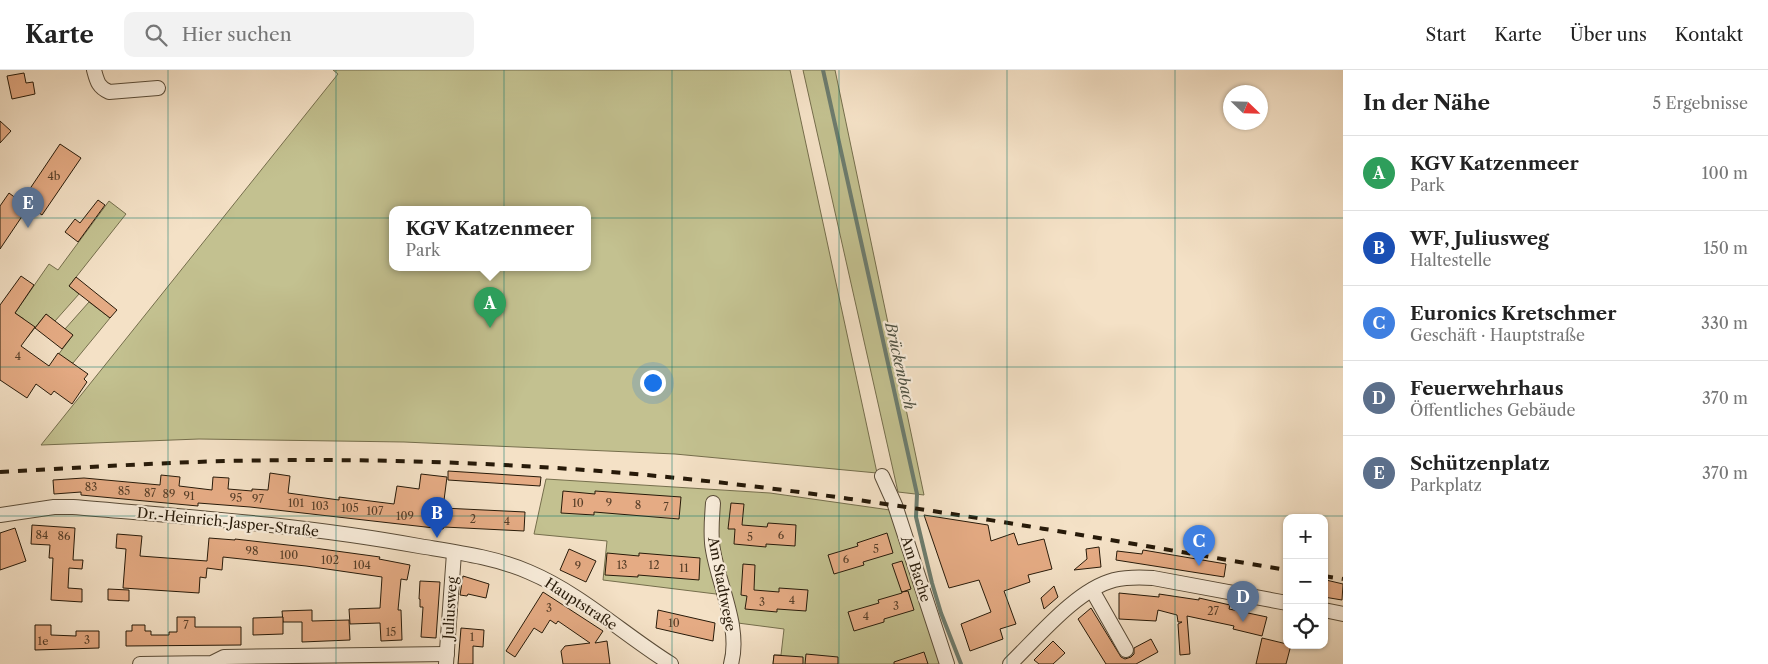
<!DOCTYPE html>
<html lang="de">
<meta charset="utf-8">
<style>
body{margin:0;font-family:"Libre Caslon Text",serif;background:#f2f2f2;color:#222}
.controls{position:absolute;right:15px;bottom:15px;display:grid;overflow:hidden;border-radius:10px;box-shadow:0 1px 4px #0004}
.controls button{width:45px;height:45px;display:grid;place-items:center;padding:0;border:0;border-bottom:1px solid #e0e0e0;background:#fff;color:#222;font:25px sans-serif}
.compass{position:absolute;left:1223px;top:15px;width:45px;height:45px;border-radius:50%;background:#fff;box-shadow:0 1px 4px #0004;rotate:113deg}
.you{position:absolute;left:652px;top:312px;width:18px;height:18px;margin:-12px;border:4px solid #fff;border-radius:50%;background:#1a73e8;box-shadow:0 0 0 8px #1a73e833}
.badge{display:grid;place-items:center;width:32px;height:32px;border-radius:50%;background:#0b8043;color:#fff;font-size:16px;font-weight:700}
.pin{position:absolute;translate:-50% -41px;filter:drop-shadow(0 1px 2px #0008)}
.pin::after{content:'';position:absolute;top:26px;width:18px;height:15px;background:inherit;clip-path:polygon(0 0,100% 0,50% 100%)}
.popup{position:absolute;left:389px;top:136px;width:202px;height:65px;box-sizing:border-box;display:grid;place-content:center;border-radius:10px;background:#fff;filter:drop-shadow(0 1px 4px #0005);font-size:16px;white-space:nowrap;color:#767676}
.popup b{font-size:19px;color:#222}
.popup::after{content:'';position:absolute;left:50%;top:100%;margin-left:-10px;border:10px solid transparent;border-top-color:#fff}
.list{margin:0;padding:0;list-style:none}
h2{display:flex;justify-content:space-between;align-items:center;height:65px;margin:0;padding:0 20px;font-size:21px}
h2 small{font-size:16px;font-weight:400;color:#767676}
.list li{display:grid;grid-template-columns:32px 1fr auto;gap:15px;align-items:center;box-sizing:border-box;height:75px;padding:0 20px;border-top:1px solid #e0e0e0}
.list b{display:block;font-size:19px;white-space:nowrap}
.list p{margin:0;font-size:16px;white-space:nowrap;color:#767676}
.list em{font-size:16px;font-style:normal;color:#767676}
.icon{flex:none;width:28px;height:28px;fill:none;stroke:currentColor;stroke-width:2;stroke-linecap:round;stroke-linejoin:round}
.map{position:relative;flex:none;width:1343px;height:594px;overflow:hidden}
header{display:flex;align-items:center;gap:30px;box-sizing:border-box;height:70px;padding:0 25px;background:#fff;border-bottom:1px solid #e0e0e0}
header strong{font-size:24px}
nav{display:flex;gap:28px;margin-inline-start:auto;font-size:18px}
.search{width:350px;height:45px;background:#f2f2f2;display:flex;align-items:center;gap:12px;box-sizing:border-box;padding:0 18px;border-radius:10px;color:#767676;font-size:19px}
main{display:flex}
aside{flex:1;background:#fff}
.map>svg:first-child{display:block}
.green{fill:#c3c190;stroke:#756e4c;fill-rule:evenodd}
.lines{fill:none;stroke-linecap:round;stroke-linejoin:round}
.stream{stroke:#6d7c6e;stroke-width:4}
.building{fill:#e5ab84;stroke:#271a09}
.minor-casing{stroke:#5a4c38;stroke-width:16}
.minor{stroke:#f8ecda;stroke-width:14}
.rail{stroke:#271a09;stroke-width:4;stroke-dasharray:9 9;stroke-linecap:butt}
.grid{fill:none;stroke:#0f766e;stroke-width:1;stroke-opacity:0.55}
.labels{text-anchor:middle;stroke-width:4.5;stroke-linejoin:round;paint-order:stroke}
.number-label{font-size:11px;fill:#563e28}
.street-label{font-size:14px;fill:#271a09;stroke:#f8ecda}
.water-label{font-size:15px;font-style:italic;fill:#505344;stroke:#f8ecda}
</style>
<header>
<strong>Karte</strong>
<div class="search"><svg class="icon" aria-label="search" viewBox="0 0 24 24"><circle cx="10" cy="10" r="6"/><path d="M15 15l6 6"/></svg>Hier suchen</div>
<nav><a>Start</a><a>Karte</a><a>Über uns</a><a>Kontakt</a></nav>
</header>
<main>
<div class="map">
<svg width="1343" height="594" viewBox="0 0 1343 594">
<rect width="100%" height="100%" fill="#f4e1c6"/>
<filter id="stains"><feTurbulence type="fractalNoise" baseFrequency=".004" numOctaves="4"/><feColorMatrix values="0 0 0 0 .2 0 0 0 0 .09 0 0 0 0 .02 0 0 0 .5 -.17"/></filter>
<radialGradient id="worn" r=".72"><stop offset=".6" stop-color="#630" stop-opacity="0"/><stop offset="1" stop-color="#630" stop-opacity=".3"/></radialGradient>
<g class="green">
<path d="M333 0H790L877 403 675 384 404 372 199 369 41 375 338 4ZM392 139H588V197H392Z"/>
<path d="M803 0H835L924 425 898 422Z"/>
<path d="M109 131 126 144 69 216 79 224 55 251 46 244 26 269 15 261 24 249 15 243 49 194 58 200Z"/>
<path d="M89 232 110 248 73 293 55 289 73 265 65 259Z"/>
<path d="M546 409 770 423 897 441 941 594H773L774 585H781L784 559 730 552 724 525 603 510 607 471 534 464Z"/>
</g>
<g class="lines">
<path class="stream" d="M823 0 917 424 916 447 932 513 941 543 961 594"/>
</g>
<g class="building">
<path d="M24 3 26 13 33 12 35 24 12 29 7 6Z"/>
<path d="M0 51 11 61 0 73Z"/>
<path d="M60 74 81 88 42 145 29 136 0 179V136L9 123 21 132Z"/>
<path d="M98 130 105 135 78 172 65 162 75 149 80 153Z"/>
<path d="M21 206 34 215 15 243 35 257 21 276 49 296 58 283 88 304 84 309 87 312 72 334 54 321 51 325 36 314 27 328 0 310V235Z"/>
<path d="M76 207 117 240 110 248 69 216Z"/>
<path d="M46 244 73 265 62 279 35 258Z"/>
<path d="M448 401 541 407 540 416 448 410Z"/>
<path d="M270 403 290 406 288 423 339 430V427L394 434 397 416 419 419 421 404 447 407 443 438 525 442 524 461 444 457 443 459 250 437 198 433V436L81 425V422L54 424 53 410 84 408 160 415 161 405 180 407 179 416 212 420 213 407 229 408 228 419 252 421V419L268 420Z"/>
<path d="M563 421 595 424V421L681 427 679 449 594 442V445L561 443Z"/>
<path d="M731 433 744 434 742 455 767 457 768 453 796 455 795 476 766 474V477L734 474 735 459H728Z"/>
<path d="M924 445 988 455 991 471 1014 463 1018 475 1044 469 1052 499 1028 505 1030 512 1004 521 1016 554 1000 559 1003 569 970 581 961 554 991 542 979 510 949 518Z"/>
<path d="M32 455 75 458 73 490H83L82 499 69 498 68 518 82 519V532L51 530 53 488H49L50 475 31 474Z"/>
<path d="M15 458 26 491 0 500V463Z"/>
<path d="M887 463 893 483 863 492 864 495 834 504 828 485 858 476 857 473Z"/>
<path d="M117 464 142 466 140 486 207 491 209 468 235 470V469L314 478 380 487 379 489 410 495 407 510 401 509 398 540H401L402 570 381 571 380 553 350 554 349 539 380 538 382 507 306 496 223 487 222 500 207 498 206 508 200 507 199 523 123 518 126 479 116 478Z"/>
<path d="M1099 477 1101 497 1074 500 1087 489 1086 479Z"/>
<path d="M569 479 596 491 586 512 560 500Z"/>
<path d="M1143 480 1226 494 1224 507 1116 490 1117 481 1142 484Z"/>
<path d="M607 483 639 486V483L700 488 699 510 638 505V507L605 505Z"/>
<path d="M902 491 911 519 902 522 908 521 914 540 884 549V552L854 561 848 542 879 533 878 530 902 523 892 494Z"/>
<path d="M743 494 755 495 754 520 779 522V518L808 520 806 541 777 539V542L745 539 747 526 741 525Z"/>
<path d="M463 506 489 514 486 528 468 524 467 526 460 525Z"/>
<path d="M1326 510 1343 514 1342 530 1324 527Z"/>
<path d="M420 511 440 512 436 568 421 567 423 537H420V529H419Z"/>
<path d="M1054 516 1058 527 1044 539 1041 528Z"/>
<path d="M108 519 129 520V531L108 530Z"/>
<path d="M543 522 603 561 595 573 607 571 610 594H563L561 581 565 576 590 573 558 551 556 554 550 550 542 563 534 558 515 587 506 581Z"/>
<path d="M1119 523 1159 527V524L1199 530V528L1230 535 1229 539 1267 547 1262 566 1233 559 1234 556 1187 546 1190 584 1180 585 1178 554 1182 552H1178L1177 545 1158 540 1156 551 1119 549Z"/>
<path d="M1091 538 1121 587 1125 589 1131 587 1134 584V578L1151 569 1158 582 1136 594H1106L1078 549Z"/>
<path d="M312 540V551L349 550 350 570 302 572V552H283L282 541Z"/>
<path d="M658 540 715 553 713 571 656 558Z"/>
<path d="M177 547H195V557H241V575L126 576V561H132V555H145V561H151V565H169V562H177Z"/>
<path d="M283 547V564L253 565V548Z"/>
<path d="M35 555H51V565L76 566V561H99V578L35 580Z"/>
<path d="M461 558 484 560 483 577 473 576V594H458Z"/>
<path d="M1262 568 1291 575 1286 594H1256Z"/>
<path d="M1053 571 1065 583 1053 594H1039L1034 590Z"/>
<path d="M924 582 928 594H894V592Z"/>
<path d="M806 584 838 587V594H805Z"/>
<path d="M774 585 803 587V594H773Z"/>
</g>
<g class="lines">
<g class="minor-casing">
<g id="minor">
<path d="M94 0C97 11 98 17 109 22L158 18"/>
<path d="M882 406 895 435 947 594"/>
<path d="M713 433C712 449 710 465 713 480 719 516 741 558 731 594"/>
<path d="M0 445 54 437H73C188 447 305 455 419 476 455 482 495 487 529 502 581 524 623 564 671 594"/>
<path d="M1092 520 1126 580"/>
<path d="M1324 540 1343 544"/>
<path d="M140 594 212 593 224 587 447 584"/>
<path d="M446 594 454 483"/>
<path d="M1010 594C1038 567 1076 520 1114 510 1127 507 1140 507 1153 508L1287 533"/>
</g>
</g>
<use href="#minor" class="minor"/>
<g class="rail">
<path d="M0 402C76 398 152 393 227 391 359 388 492 392 624 403 847 422 1067 463 1287 500"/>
<path d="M1324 506 1343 509"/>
</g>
</g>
<path class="grid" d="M168 0V594M336 0V594M504 0V594M672 0V594M839 0V594M1007 0V594M1175 0V594M0 148H1343M0 297H1343M0 446H1343"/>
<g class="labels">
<g class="number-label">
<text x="54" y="110">4b</text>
<text x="18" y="290">4</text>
<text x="91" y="421">83</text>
<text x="124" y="425">85</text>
<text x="150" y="427">87</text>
<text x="169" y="428">89</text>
<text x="189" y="430">91</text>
<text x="236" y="432">95</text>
<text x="258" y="433">97</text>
<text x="296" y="437">101</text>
<text x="578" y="437">10</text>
<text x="609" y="437">9</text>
<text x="638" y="439">8</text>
<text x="320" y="440">103</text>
<text x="666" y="441">7</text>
<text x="350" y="442">105</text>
<text x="375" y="445">107</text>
<text x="405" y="450">109</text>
<text x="473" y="453">2</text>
<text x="507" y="455">4</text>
<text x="42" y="469">84</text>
<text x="781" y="469">6</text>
<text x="64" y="470">86</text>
<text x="750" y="471">5</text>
<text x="876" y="483">5</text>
<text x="252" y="485">98</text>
<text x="289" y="489">100</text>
<text x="846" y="493">6</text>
<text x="330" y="494">102</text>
<text x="362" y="499">104</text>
<text x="622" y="499">13</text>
<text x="654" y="499">12</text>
<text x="578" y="500">9</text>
<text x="684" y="502">11</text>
<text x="792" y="534">4</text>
<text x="762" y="536">3</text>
<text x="896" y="540">3</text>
<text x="549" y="542">3</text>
<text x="1213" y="545">27</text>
<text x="866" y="550">4</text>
<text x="674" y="557">10</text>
<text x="186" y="559">7</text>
<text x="391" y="566">15</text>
<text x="472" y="571">1</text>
<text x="87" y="574">3</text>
<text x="43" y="575">1e</text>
</g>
<g class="street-label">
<text transform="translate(228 452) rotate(6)" y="5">Dr.-Heinrich-Jasper-Straße</text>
<text transform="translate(916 499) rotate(72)" y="5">Am Bache</text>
<text transform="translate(722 514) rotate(79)" y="5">Am Stadtwege</text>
<text transform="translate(581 534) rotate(33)" y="5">Hauptstraße</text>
<text transform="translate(450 538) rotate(-86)" y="5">Juliusweg</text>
</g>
<g class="water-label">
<text transform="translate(900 296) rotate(77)" y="5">Brückenbach</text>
</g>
</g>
<rect width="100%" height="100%" filter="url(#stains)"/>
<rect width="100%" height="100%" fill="url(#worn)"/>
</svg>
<div class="controls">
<button>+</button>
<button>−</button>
<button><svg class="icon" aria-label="locate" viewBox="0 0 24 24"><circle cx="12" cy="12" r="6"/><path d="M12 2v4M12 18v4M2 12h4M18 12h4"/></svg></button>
</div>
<svg class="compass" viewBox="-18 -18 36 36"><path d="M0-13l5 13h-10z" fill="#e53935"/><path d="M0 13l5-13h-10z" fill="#767676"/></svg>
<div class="you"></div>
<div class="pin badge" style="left:490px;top:258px;background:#2e9e5b">A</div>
<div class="popup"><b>KGV Katzenmeer</b>Park</div>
<div class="pin badge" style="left:437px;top:468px;background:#1a4fb4">B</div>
<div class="pin badge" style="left:1199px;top:496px;background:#3f7fe0">C</div>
<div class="pin badge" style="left:1243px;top:552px;background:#5c6f8a">D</div>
<div class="pin badge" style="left:28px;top:158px;background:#5c6f8a">E</div>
</div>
<aside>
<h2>In der Nähe<small>5 Ergebnisse</small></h2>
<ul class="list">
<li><span class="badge" style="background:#2e9e5b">A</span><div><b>KGV Katzenmeer</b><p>Park</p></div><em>100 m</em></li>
<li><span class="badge" style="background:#1a4fb4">B</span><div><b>WF, Juliusweg</b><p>Haltestelle</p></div><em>150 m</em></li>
<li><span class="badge" style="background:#3f7fe0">C</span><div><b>Euronics Kretschmer</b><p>Geschäft · Hauptstraße</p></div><em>330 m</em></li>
<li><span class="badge" style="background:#5c6f8a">D</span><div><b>Feuerwehrhaus</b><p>Öffentliches Gebäude</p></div><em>370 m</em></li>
<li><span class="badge" style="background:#5c6f8a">E</span><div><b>Schützenplatz</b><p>Parkplatz</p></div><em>370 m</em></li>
</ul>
</aside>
</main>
